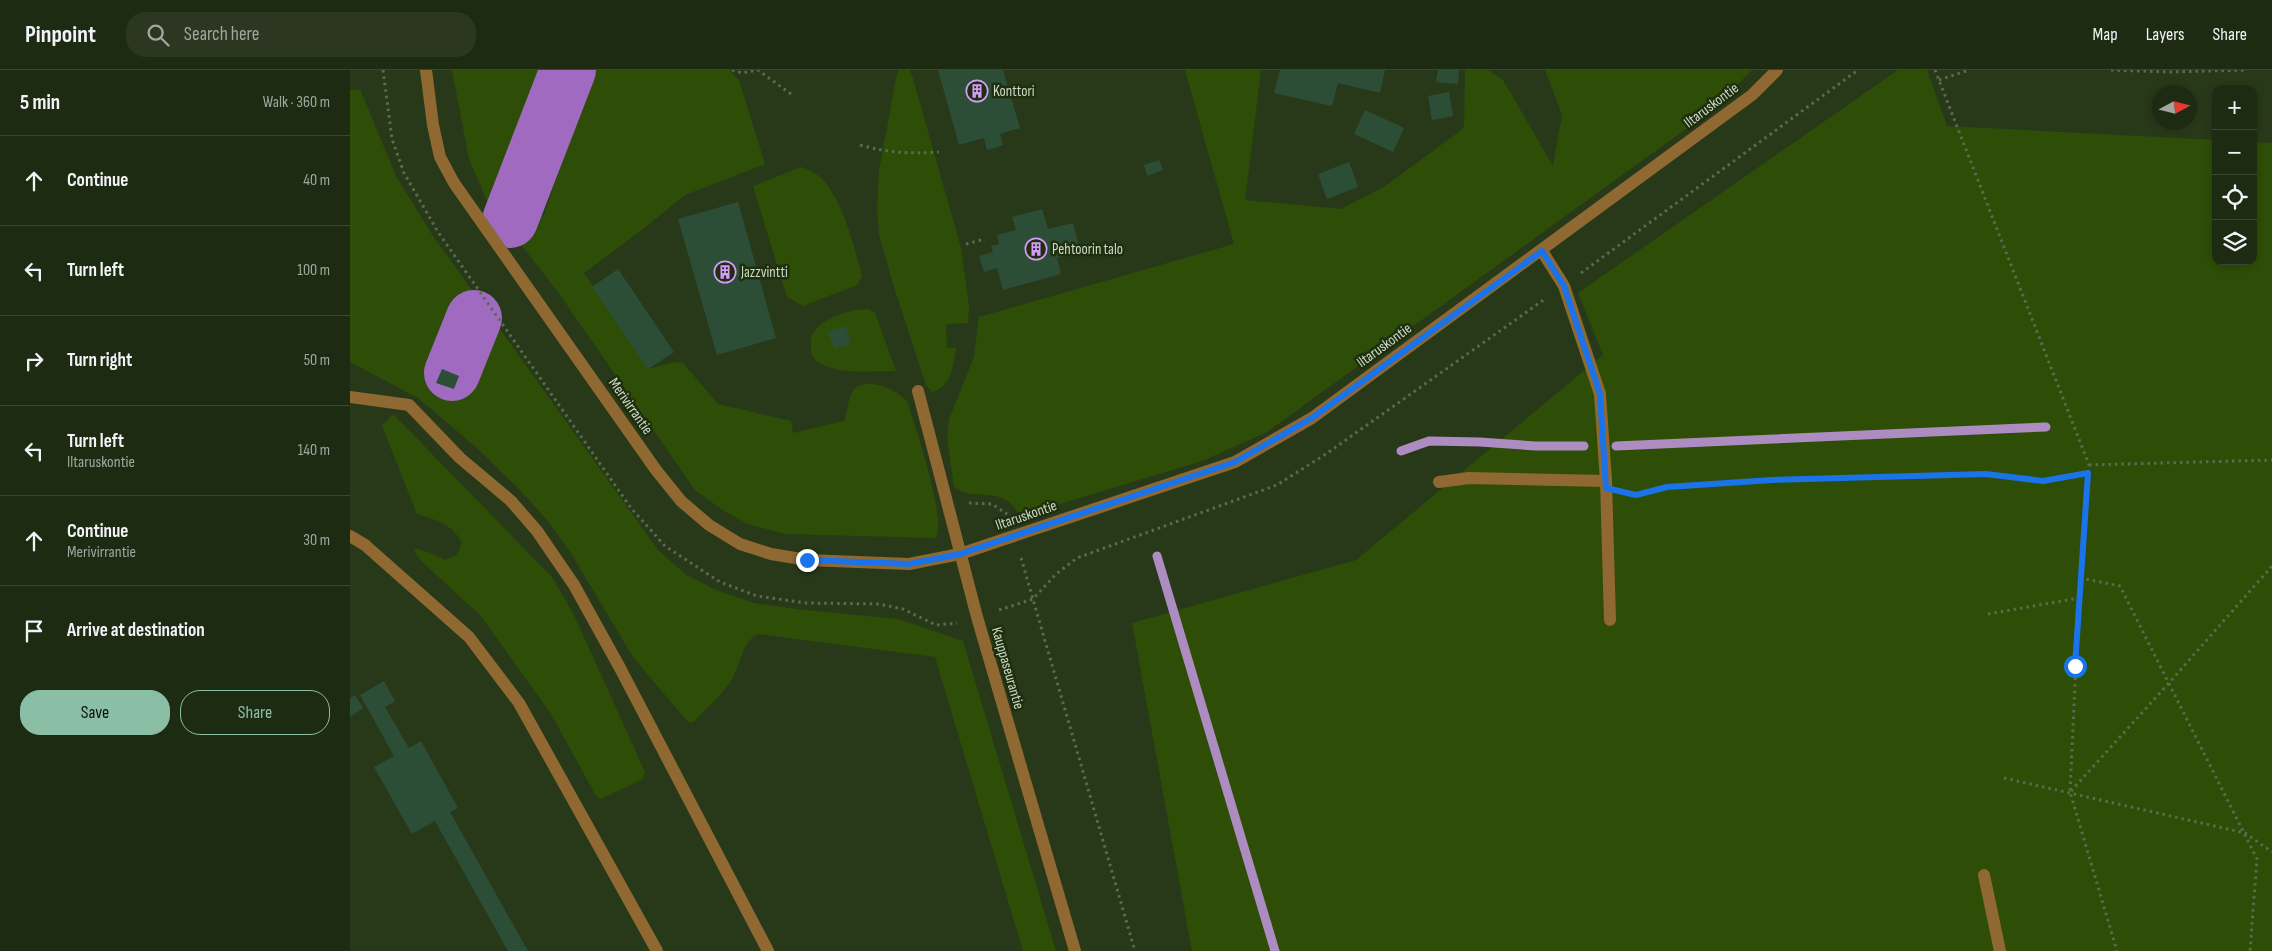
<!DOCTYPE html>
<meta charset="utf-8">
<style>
body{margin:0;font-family:"Sofia Sans Condensed",sans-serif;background:#2b3721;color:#f1f3f6}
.controls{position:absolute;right:15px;top:15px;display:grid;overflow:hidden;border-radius:10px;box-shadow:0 2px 8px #0003}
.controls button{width:45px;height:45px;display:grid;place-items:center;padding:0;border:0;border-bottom:1px solid #3c4733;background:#1e2b13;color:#f1f3f6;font:25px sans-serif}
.compass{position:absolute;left:1802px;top:15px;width:45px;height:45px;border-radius:50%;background:#1e2b13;box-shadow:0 2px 8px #0003;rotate:83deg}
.stop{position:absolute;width:15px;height:15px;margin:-11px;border:4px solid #1a73e8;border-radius:50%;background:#fff}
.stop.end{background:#1a73e8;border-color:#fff;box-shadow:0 1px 5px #0008}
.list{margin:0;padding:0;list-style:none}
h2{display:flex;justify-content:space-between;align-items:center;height:65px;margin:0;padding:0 20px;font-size:21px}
h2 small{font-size:16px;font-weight:400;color:#a1a7a0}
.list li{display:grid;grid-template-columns:32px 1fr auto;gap:15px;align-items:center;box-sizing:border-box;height:90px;padding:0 20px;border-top:1px solid #3c4733}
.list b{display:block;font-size:19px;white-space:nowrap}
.list p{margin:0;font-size:16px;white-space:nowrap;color:#a1a7a0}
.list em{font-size:16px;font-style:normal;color:#a1a7a0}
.actions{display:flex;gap:10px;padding:15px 20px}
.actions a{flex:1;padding:11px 0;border:1px solid #8abfa5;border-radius:20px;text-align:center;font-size:18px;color:#8abfa5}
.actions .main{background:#8abfa5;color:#111}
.icon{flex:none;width:28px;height:28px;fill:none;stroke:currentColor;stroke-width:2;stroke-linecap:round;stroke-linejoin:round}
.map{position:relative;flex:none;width:1922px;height:881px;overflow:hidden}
header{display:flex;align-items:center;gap:30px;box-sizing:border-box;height:70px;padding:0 25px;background:#1e2b13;border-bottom:1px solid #3c4733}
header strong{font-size:24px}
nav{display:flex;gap:28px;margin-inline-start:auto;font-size:18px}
.search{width:350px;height:45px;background:#2b3721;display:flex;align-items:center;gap:12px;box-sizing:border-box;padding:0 18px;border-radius:20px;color:#a1a7a0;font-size:19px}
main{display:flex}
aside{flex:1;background:#1e2b13}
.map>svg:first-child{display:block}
.green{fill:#2e4e07}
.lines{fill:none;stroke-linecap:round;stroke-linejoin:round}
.stream{stroke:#ad8cc1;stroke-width:9}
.river{stroke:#9f6abf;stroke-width:56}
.building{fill:#2d4e36}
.path{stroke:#5b6b4f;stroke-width:3;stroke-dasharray:2.5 4;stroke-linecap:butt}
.minor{stroke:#906832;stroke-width:12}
.route{stroke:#1a73e8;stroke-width:6}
.labels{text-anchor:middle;stroke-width:5;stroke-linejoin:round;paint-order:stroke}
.poi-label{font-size:15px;fill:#cfdac7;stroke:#1e2f0f;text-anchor:start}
.street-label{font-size:15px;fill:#cfdac7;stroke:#1e2f0f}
</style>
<header>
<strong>Pinpoint</strong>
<div class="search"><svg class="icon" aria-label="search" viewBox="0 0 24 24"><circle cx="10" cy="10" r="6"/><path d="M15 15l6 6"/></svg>Search here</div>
<nav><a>Map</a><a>Layers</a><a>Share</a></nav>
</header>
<main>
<aside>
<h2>5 min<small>Walk · 360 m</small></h2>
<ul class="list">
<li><svg class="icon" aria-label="ahead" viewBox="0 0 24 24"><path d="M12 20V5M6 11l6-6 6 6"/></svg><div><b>Continue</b></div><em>40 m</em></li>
<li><svg class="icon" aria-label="left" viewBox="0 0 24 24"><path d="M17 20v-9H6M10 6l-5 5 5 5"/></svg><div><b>Turn left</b></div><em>100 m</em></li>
<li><svg class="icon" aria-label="right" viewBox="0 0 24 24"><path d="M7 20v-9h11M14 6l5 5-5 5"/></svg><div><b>Turn right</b></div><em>50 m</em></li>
<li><svg class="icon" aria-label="left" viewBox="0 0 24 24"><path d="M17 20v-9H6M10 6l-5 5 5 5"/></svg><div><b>Turn left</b><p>Iltaruskontie</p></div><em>140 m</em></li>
<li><svg class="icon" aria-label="ahead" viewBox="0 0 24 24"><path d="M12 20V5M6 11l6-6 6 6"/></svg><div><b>Continue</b><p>Merivirrantie</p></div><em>30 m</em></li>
<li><svg class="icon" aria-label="arrive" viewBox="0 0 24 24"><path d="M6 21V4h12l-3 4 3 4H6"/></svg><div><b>Arrive at destination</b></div></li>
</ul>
<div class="actions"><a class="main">Save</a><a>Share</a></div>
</aside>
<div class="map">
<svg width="1922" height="881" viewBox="0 0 1922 881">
<rect width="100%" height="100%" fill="#283919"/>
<g class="green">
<path d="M102 0H190L142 118 160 146 185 152 194 145 243 0H379L389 10 415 94 335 125 293 159 234 203 298 299 325 292 333 293 368 334 441 351 443 363 494 351C497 342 498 328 503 321 514 305 550 320 558 333 565 357 597 450 586 468L435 464 398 454 374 441 345 420 208 222 137 131 119 89Z"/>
<path d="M549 0H559L562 5 611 178 619 236 618 253 596 254 597 278H606C603 296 602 316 582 322L576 315 543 214 529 164 527 139 529 101 547 4Z"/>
<path d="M835 0H911L895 130 991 139 1034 117 1114 58 1115 0H1138L1153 10 1203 96 1212 45 1195 0H1402L1362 40 917 362 852 391 670 446C652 412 627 434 604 417L597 368 599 349 624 287 629 247 884 174Z"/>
<path d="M1548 0H1577L1597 56 1866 70V191H1903V72L1922 73V881H842L782 553 1006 490 1253 285 1228 223Z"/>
<path d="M10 19 46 106 81 163 308 480 335 504 366 520 404 533 454 540 548 549 613 571 706 881H673L585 587 408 564C393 571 390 594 383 607 376 622 355 639 344 652H338L283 587 219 480 197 450 171 421 126 377 68 328 0 292V20Z"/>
<path d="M451 97C460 100 468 104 474 111 494 135 504 176 512 206L507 215 453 236 437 227 403 116Z"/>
<path d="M518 239 525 243 546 301C521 301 492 305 470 293 463 289 461 284 461 277 457 250 498 240 518 239Z"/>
<path d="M43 344 202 507 223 543 295 702 293 709 251 729 246 726 200 642 130 545 68 488 64 478 81 483 95 490 107 485 112 473C103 454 86 450 67 444L32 356Z"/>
</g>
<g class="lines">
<g class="stream">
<path d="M1266 376 1696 357"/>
<path d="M1051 381 1079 371 1130 372 1186 376H1234"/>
<path d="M807 486 925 881"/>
</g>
<g class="river">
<path d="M160 150 218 0"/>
<path d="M102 303 124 248"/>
</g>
</g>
<g class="building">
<path d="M588 0H653L670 58 650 64 653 75 645 78 637 80 634 68 609 75Z"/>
<path d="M930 0H1035L1030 23 988 13 982 36 924 23Z"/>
<path d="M1088 0H1109L1108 14 1086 12Z"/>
<path d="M1099 22 1103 46 1082 50 1078 26Z"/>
<path d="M1015 40 1054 58 1043 82 1004 64Z"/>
<path d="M809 90 813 100 797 106 794 95Z"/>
<path d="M999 92 1008 117 977 129 968 104Z"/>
<path d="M388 132 426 268 367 285 328 149Z"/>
<path d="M692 139 698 159 723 153 730 181 707 188 711 204 653 220 647 198 634 202 629 186 643 182 641 176 649 174 647 165 666 160 662 147Z"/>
<path d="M268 199 324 282 298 299 242 217Z"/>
<path d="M496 256 501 274 484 279 478 261Z"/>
<path d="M92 299 109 306 104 319 86 313Z"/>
<path d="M34 611 45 631 35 637 59 678 71 671 108 738 100 742 178 881H158L85 751 62 764 24 697 44 686 10 625Z"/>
<path d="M5 625 13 638 0 647V628Z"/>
</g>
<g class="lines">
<g class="path">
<path d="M33 0 42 69 54 103 88 162 281 438 315 476 370 512 407 526 456 533 529 534 553 539 586 555 607 553"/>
<path d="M382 0 392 3 408 0 441 24"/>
<path d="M1585 0 1739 395 1729 528 1720 722 1767 881"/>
<path d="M1761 0 1819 2 1896 0"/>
<path d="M1589 10 1619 0"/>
<path d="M510 75C539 83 560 84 589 82"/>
<path d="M616 174 635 169"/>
<path d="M1231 203 1508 0"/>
<path d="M1739 395 1922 390"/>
<path d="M1279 424 1286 425 1317 417 1422 410 1636 404 1693 411 1738 403"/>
<path d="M619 433 642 434 657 444"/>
<path d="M671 488 785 881"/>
<path d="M1730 508 1770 516 1907 789 1900 881"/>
<path d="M649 540 683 529 706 504 727 488 927 415 976 384 1195 229"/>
<path d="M1638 544 1729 528"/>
<path d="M1654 708 1895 763 1922 782"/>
<path d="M1721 721 1819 613 1922 496"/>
</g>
<g class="minor">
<path d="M76 0 83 55 90 87 104 113 306 400 331 431 359 455 390 474 421 484 457 490 559 494 610 484 885 392 962 348 1402 25 1427 0"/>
<path d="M1192 181 1214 216 1250 324 1256 411"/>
<path d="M568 321 627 547 725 881"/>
<path d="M0 327 59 335 110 388 161 431 187 461 224 515 270 598 418 881"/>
<path d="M1089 412 1119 408 1256 411 1260 550"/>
<path d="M0 466 15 475 119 567 169 633 307 881"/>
<path d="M1634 805 1650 881"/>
</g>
</g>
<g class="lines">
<path class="route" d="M457 490 559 494 610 484 885 392 962 348 1192 181 1214 216 1250 324 1256 418 1286 425 1317 417 1422 410 1636 404 1693 411 1738 403 1725 596"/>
</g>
<defs>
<g id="building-ring" transform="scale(1.125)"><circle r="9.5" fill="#1e2f0f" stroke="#d69bfa" stroke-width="1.5"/><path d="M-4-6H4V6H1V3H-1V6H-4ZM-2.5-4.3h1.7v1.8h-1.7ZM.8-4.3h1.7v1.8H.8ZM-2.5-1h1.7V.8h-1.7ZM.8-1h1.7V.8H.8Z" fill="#d69bfa"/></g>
</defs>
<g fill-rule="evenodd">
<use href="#building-ring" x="627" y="21"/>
<use href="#building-ring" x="686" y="179"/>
<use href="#building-ring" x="375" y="202"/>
</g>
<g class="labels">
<g class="poi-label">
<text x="643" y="26">Konttori</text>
<text x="702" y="184">Pehtoorin talo</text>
<text x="391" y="207">Jazzvintti</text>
</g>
<g class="street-label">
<text transform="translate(1361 35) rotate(-37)" y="5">Iltaruskontie</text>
<text transform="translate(1034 275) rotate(-36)" y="5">Iltaruskontie</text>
<text transform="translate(281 336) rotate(55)" y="5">Merivirrantie</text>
<text transform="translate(676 445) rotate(-19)" y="5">Iltaruskontie</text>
<text transform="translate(658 598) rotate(74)" y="5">Kauppaseurantie</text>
</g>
</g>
</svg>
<div class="controls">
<button>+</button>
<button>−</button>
<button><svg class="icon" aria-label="locate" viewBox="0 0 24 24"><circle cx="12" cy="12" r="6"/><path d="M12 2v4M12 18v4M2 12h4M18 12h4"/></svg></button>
<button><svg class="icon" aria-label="layers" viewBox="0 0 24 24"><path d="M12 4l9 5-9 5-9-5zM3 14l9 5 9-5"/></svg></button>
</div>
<svg class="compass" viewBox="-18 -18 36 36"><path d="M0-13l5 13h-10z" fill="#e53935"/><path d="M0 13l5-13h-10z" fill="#a1a7a0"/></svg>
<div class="stop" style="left:1725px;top:596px"></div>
<div class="stop end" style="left:457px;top:490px"></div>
</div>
</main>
